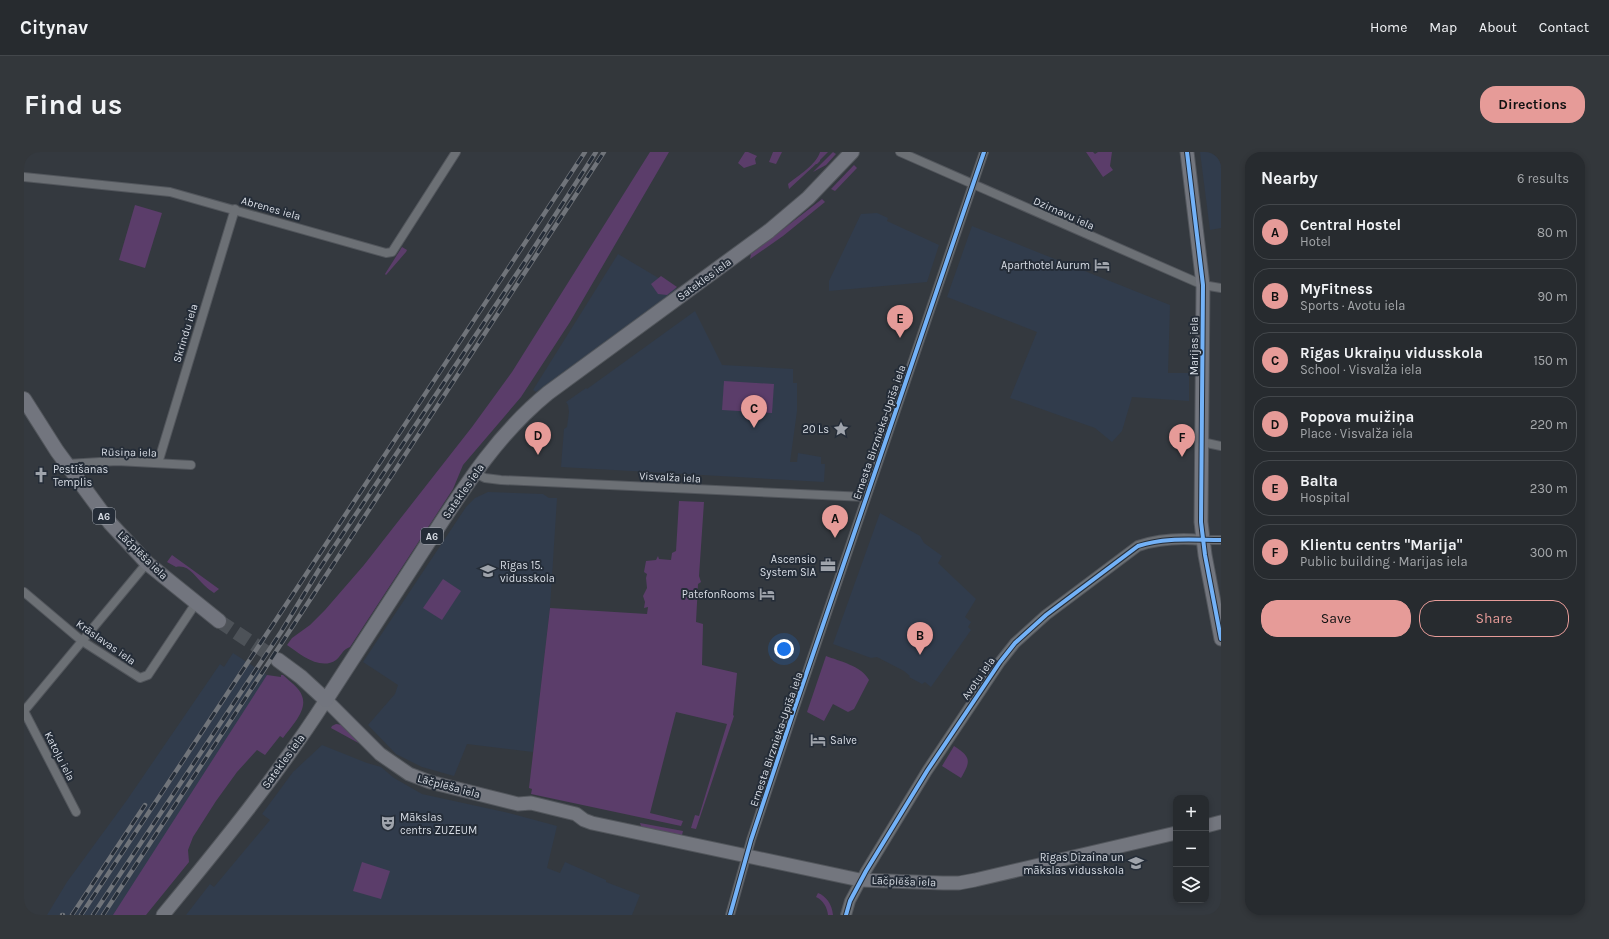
<!DOCTYPE html>
<meta charset="utf-8">
<style>
body{margin:0;font-family:Karla,sans-serif;background:#33373b;color:#f1f3f6}
.controls{position:absolute;right:12px;bottom:12px;display:grid;overflow:hidden;border-radius:8px;box-shadow:0 2px 6px #0003}
.controls button{width:36px;height:36px;display:grid;place-items:center;padding:0;border:0;border-bottom:1px solid #43474b;background:#272b2f;color:#f1f3f6;font:20px sans-serif}
.you{position:absolute;left:760px;top:497px;width:14px;height:14px;margin:-10px;border:3px solid #fff;border-radius:50%;background:#1a73e8;box-shadow:0 0 0 6px #1a73e833}
.badge{display:grid;place-items:center;width:26px;height:26px;border-radius:50%;background:#e69b98;color:#111;font-size:13px;font-weight:700}
.pin{position:absolute;translate:-50% -33px;filter:drop-shadow(0 1px 2px #0008)}
.pin::after{content:'';position:absolute;top:21px;width:14px;height:12px;background:inherit;clip-path:polygon(0 0,100% 0,50% 100%)}
.list{margin:0;padding:0;list-style:none}
h2{display:flex;justify-content:space-between;align-items:center;height:52px;margin:0;padding:0 16px;font-size:17px}
h2 small{font-size:13px;font-weight:400;color:#a4a7aa}
.list li{display:grid;grid-template-columns:26px 1fr auto;gap:12px;align-items:center;box-sizing:border-box;height:56px;margin:0 8px 8px;padding:0 8px;border:1px solid #43474b;border-radius:16px}
.list b{display:block;font-size:15px;white-space:nowrap}
.list p{margin:0;font-size:13px;white-space:nowrap;color:#a4a7aa}
.list em{font-size:13px;font-style:normal;color:#a4a7aa}
.actions{display:flex;gap:8px;padding:12px 16px}
.actions a{flex:1;padding:9px 0;border:1px solid #e69b98;border-radius:16px;text-align:center;font-size:14px;color:#e69b98}
.actions .main{background:#e69b98;color:#111}
.icon{flex:none;width:22px;height:22px;fill:none;stroke:currentColor;stroke-width:2;stroke-linecap:round;stroke-linejoin:round}
.map{position:relative;flex:none;width:1197px;height:763px;overflow:hidden;border-radius:16px}
header{display:flex;align-items:center;gap:24px;box-sizing:border-box;height:56px;padding:0 20px;background:#272b2f;border-bottom:1px solid #43474b}
header strong{font-size:19px}
nav{display:flex;gap:22px;margin-inline-start:auto;font-size:14px}
.intro{display:flex;align-items:center;justify-content:space-between;box-sizing:border-box;height:96px;padding:0 24px}
h1{margin:0;font-size:28px}
.button{padding:10px 18px;border-radius:16px;background:#e69b98;color:#111;font-size:14px;font-weight:700}
main{display:flex;gap:24px;padding:0 24px}
aside{flex:1;background:#272b2f;border-radius:16px;box-shadow:0 2px 6px #0003}
.map>svg:first-child{display:block}
.built{fill:#313c4c}
.green{fill:#5b3d6a}
.lines{fill:none;stroke-linecap:round;stroke-linejoin:round}
.trunk-tunnel{stroke:#4d5258;stroke-width:14;stroke-dasharray:14 7;stroke-linecap:butt}
.minor-casing{stroke:#52565c;stroke-width:10}
.tertiary-casing{stroke:#52565c;stroke-width:12}
.primary-casing{stroke:#52565c;stroke-width:15}
.trunk-casing{stroke:#52565c;stroke-width:16}
.minor{stroke:#6c7075;stroke-width:8}
.tertiary{stroke:#6c7075;stroke-width:10}
.primary{stroke:#73767e;stroke-width:13}
.trunk{stroke:#72757e;stroke-width:14}
.rail-casing{stroke:#70747a;stroke-width:4.5}
.rail{stroke:#252d38;stroke-width:3;stroke-dasharray:9;stroke-linecap:butt}
.cycleway-casing{stroke:#252d38;stroke-width:6}
.cycleway{stroke:#73b2f8;stroke-width:4}
.labels{text-anchor:middle;stroke-width:4;stroke-linejoin:round;paint-order:stroke}
.shield{fill:#252d38;stroke:#a3a9b2;stroke-width:1}
.shield-label{font-size:10px;font-weight:bold;fill:#d9dee6}
.street-label{font-size:11px;fill:#d9dee6;stroke:#252d38}
.poi-label{font-size:11px;fill:#d9dee6;stroke:#252d38;text-anchor:end}
</style>
<header>
<strong>Citynav</strong>
<nav><a>Home</a><a>Map</a><a>About</a><a>Contact</a></nav>
</header>
<div class="intro"><h1>Find us</h1><a class="button">Directions</a></div>
<main>
<div class="map">
<svg width="1197" height="763" viewBox="0 0 1197 763">
<rect width="100%" height="100%" fill="#34393f"/>
<g class="built">
<path d="M1176 0H1197V76L1186 78Z"/>
<path d="M853 61 864 66 863 69 915 93 903 130 805 139V129L837 62Z"/>
<path d="M948 74 1146 153 1144 221H1165V249L1108 245 1098 279 1088 290 1071 276 986 246 1013 180 923 145Z"/>
<path d="M594 102 653 137 512 240 509 238Z"/>
<path d="M671 159 698 213 769 217V231H773V259L766 310H773L774 301 797 305V312H801L800 330 537 315 540 277 543 275 545 260 544 253 542 250 562 236 563 237Z"/>
<path d="M464 340 519 342 525 346H533L526 456 512 576 509 600 443 592 430 624 398 615 372 602 344 573 371 542 374 533 339 510 442 355 451 346Z"/>
<path d="M856 361 896 384 900 391 918 404 914 411 952 447 941 465 947 470 944 475 947 478 907 535 901 530 898 532 885 525 886 524 880 519 853 505 847 506 809 492Z"/>
<path d="M209 501 243 523 242 526 92 763H23L43 730 103 648 196 512 200 515Z"/>
<path d="M298 593 343 611 357 615 370 626 398 642 485 661 533 674 523 716 536 721 541 710 582 728V730L616 743 608 763H162L186 732 190 735 246 668 238 662 269 620Z"/>
</g>
<g class="green">
<path d="M626 0H645L546 170 497 245 439 313 429 337 326 495C318 498 318 503 312 508 296 519 276 502 263 493L268 486 286 473 301 458 340 413 448 275 488 220Z"/>
<path d="M721 0H724L733 4 731 7 732 12 720 16 714 11Z"/>
<path d="M749 0H758L752 12 745 10Z"/>
<path d="M796 0H804L796 8V9L793 12H792L765 37 764 32C775 23 792 13 796 0Z"/>
<path d="M809 0 812 2 802 13 789 20Z"/>
<path d="M1062 0H1069L1071 2 1074 0H1088L1086 14 1089 18 1079 25Z"/>
<path d="M830 13 833 16 811 39 807 37Z"/>
<path d="M798 47 801 50 759 84 726 107 727 102Z"/>
<path d="M111 53 138 61 121 116 95 108Z"/>
<path d="M378 95 383 98 382 100 362 123 361 122Z"/>
<path d="M637 124 653 135 643 143 634 142 627 132Z"/>
<path d="M700 229 750 232 748 261 698 258Z"/>
<path d="M655 349 680 350 675 424 677 430 674 432 672 470 679 472 678 513 713 521 709 563 710 564 672 677 667 676 671 663 675 664 703 572 652 560 626 661 659 669 657 674 507 642 508 637 505 636 526 456 623 462 624 455 620 456 621 450 619 444 623 436 622 426 623 422 620 420 622 409 632 408 634 404 635 407 647 408 648 401 652 399Z"/>
<path d="M148 403 195 437 190 441C187 439 183 436 180 433 171 425 165 412 152 415L143 410Z"/>
<path d="M419 427 437 439 418 468 399 456Z"/>
<path d="M802 504C815 509 838 514 845 528L830 557 824 560 809 552 800 569 783 560Z"/>
<path d="M243 523 257 525V523H259C265 529 276 536 278 544 284 558 267 575 259 586L256 584 241 603 233 598 213 620 192 649 169 685 164 698 165 710 122 763H89Z"/>
<path d="M312 572C323 572 333 587 340 594L307 576 308 574Z"/>
<path d="M930 594C947 605 947 609 937 626L918 614Z"/>
<path d="M616 671 659 679 658 683 621 676 617 674Z"/>
<path d="M338 710 366 719 357 747 329 739Z"/>
<path d="M794 741C802 744 808 752 809 763H804C803 755 799 748 792 745Z"/>
</g>
<g class="lines">
<path class="trunk-tunnel" d="M195 469 254 508"/>
<g class="minor-casing">
<g id="minor">
<path d="M876 0 1179 133 1197 136"/>
<path d="M0 25 146 40 362 101 368 100 432 0"/>
<path d="M1178 290 1197 294"/>
<path d="M134 311 211 57"/>
<path d="M43 312 93 309 167 313"/>
<path d="M451 321 461 326 477 328 842 345"/>
<path d="M1178 388H1197"/>
<path d="M0 440 58 489 116 526 124 523 172 451"/>
<path d="M0 559 123 411"/>
<path d="M0 559 52 660"/>
<path d="M706 763 727 688 770 558 960 0"/>
</g>
</g>
<g class="tertiary-casing">
<path id="tertiary" d="M822 763 826 749 842 719 903 619 976 510 991 491 1022 463 1114 394C1135 387 1157 386 1178 388"/>
</g>
<g class="primary-casing">
<g id="primary">
<path d="M1163 0 1179 133 1177 370 1181 403 1197 487"/>
<path d="M1182 674 1197 670"/>
<path d="M139 763C196 694 253 624 302 548L356 602 385 622 406 630 494 652 507 651 552 662 560 668 568 671 836 728 919 731H935L951 728 1152 681"/>
</g>
</g>
<g class="trunk-casing">
<g id="trunk">
<path d="M0 247 33 299 86 371 123 411 195 469"/>
<path d="M254 508 277 525 302 548C334 499 366 449 398 400 436 342 470 285 524 241L745 79 784 46 828 0"/>
</g>
</g>
<use href="#minor" class="minor"/>
<use href="#tertiary" class="tertiary"/>
<use href="#primary" class="primary"/>
<use href="#trunk" class="trunk"/>
<g class="rail-casing">
<g id="rail">
<path d="M38 763H39"/>
<path d="M48 763 121 653"/>
<path d="M57 763 561 0"/>
<path d="M69 763 257 480 296 416 504 105 572 0"/>
<path d="M79 763 580 0"/>
</g>
</g>
<use href="#rail" class="rail"/>
<g class="cycleway-casing">
<g id="cycleway">
<path d="M1163 0 1179 133 1177 370 1181 403 1197 487"/>
<path d="M706 763 727 688 770 558 960 0"/>
<path d="M822 763 826 749 842 719 903 619 976 510 991 491 1022 463 1114 394C1142 385 1169 388 1197 388"/>
</g>
</g>
<use href="#cycleway" class="cycleway"/>
</g>
<defs>
<g id="hotel-bare" transform="scale(1.2)"><path d="M-6-4.5h1.5V1H6V5H4.5V3h-9V5H-6ZM-4 0a1.8 1.8 0 1 1 3.6 0ZM.5 0V-2.5h3Q6-2.5 6 0Z" fill="#9fa4ac" stroke="#252d38" stroke-width="2.5" paint-order="stroke"/></g>
<g id="sight-bare" transform="scale(1.2)"><path d="M0-6L1.8-2.2L6-1.7L2.9 1.2L3.7 5.4L0 3.3L-3.7 5.4L-2.9 1.2L-6-1.7L-1.8-2.2Z" fill="#9fa4ac" stroke="#252d38" stroke-width="2.5" paint-order="stroke"/></g>
<g id="church-bare" transform="scale(1.2)"><path d="M-1.2-6h2.4v3.5h3.3v2.4h-3.3V6h-2.4V-.1h-3.3v-2.4h3.3Z" fill="#9fa4ac" stroke="#252d38" stroke-width="2.5" paint-order="stroke"/></g>
<g id="office-bare" transform="scale(1.2)"><path d="M-6-3h4V-5.5h4V-3h4V5H-6ZM-1-4.5V-3h2v-1.5ZM-6 0V1H6V0Z" fill="#9fa4ac" stroke="#252d38" stroke-width="2.5" paint-order="stroke"/></g>
<g id="school-bare" transform="scale(1.2)"><path d="M0-5L7-2L0 1L-7-2ZM-4 1L0 2.5L4 1V4Q0 6-4 4Z" fill="#9fa4ac" stroke="#252d38" stroke-width="2.5" paint-order="stroke"/></g>
<g id="theatre-bare" transform="scale(1.2)"><path d="M-5-5.5Q0-4 5-5.5V0Q5 5 0 6Q-5 5-5 0ZM-3.3-2.5H-1v1.5H-3.3ZM1-2.5H3.3v1.5H1ZM-2.8 1Q0 5.5 2.8 1Z" fill="#9fa4ac" stroke="#252d38" stroke-width="2.5" paint-order="stroke"/></g>
</defs>
<g fill-rule="evenodd">
<use href="#hotel-bare" x="1078" y="113"/>
<use href="#sight-bare" x="817" y="277"/>
<use href="#church-bare" x="17" y="323"/>
<use href="#office-bare" x="804" y="413"/>
<use href="#school-bare" x="464" y="419"/>
<use href="#hotel-bare" x="743" y="442"/>
<use href="#hotel-bare" x="794" y="588"/>
<use href="#theatre-bare" x="364" y="671"/>
<use href="#school-bare" x="1112" y="711"/>
</g>
<g class="labels">
<g class="shield">
<rect x="69" y="356" width="22" height="16" rx="3"/>
<rect x="397" y="376" width="22" height="16" rx="3"/>
</g>
<g class="shield-label">
<text x="80" y="368">A6</text>
<text x="408" y="388">A6</text>
</g>
<g class="street-label">
<text transform="translate(247 56) rotate(16)" y="4">Abrenes iela</text>
<text transform="translate(1040 61) rotate(24)" y="4">Dzirnavu iela</text>
<text transform="translate(680 127) rotate(-36)" y="4">Satekles iela</text>
<text transform="translate(161 181) rotate(-73)" y="4">Skrindu iela</text>
<text transform="translate(1170 194) rotate(-90)" y="4">Marijas iela</text>
<text transform="translate(855 280) rotate(-71)" y="4">Ernesta Birznieka-Upīša iela</text>
<text transform="translate(105 300) rotate(1)" y="4">Rūsiņa iela</text>
<text transform="translate(646 325) rotate(3)" y="4">Visvalža iela</text>
<text transform="translate(439 339) rotate(-55)" y="4">Satekles iela</text>
<text transform="translate(119 403) rotate(44)" y="4">Lāčplēša iela</text>
<text transform="translate(82 490) rotate(35)" y="4">Krāslavas iela</text>
<text transform="translate(954 526) rotate(-55)" y="4">Avotu iela</text>
<text transform="translate(752 587) rotate(-71)" y="4">Ernesta Birznieka-Upīša iela</text>
<text transform="translate(36 604) rotate(63)" y="4">Katoļu iela</text>
<text transform="translate(259 609) rotate(-54)" y="4">Satekles iela</text>
<text transform="translate(425 634) rotate(15)" y="4">Lāčplēša iela</text>
<text transform="translate(880 729) rotate(2)" y="4">Lāčplēša iela</text>
</g>
<g class="poi-label">
<text x="1066" y="117">Aparthotel Aurum</text>
<text x="805" y="281">20 Ls</text>
<text x="29" y="321" text-anchor="start">Pestīšanas<tspan x="29" dy="13">Templis</tspan></text>
<text x="792" y="411">Ascensio<tspan x="792" dy="13">System SIA</tspan></text>
<text x="476" y="417" text-anchor="start">Rīgas 15.<tspan x="476" dy="13">vidusskola</tspan></text>
<text x="731" y="446">PatefonRooms</text>
<text x="806" y="592" text-anchor="start">Salve</text>
<text x="376" y="669" text-anchor="start">Mākslas<tspan x="376" dy="13">centrs ZUZEUM</tspan></text>
<text x="1100" y="709">Rīgas Dizaina un<tspan x="1100" dy="13">mākslas vidusskola</tspan></text>
</g>
</g>
</svg>
<div class="controls">
<button>+</button>
<button>−</button>
<button><svg class="icon" aria-label="layers" viewBox="0 0 24 24"><path d="M12 4l9 5-9 5-9-5zM3 14l9 5 9-5"/></svg></button>
</div>
<div class="you"></div>
<div class="pin badge" style="left:811px;top:386px">A</div>
<div class="pin badge" style="left:896px;top:503px">B</div>
<div class="pin badge" style="left:730px;top:276px">C</div>
<div class="pin badge" style="left:514px;top:303px">D</div>
<div class="pin badge" style="left:876px;top:186px">E</div>
<div class="pin badge" style="left:1158px;top:305px">F</div>
</div>
<aside>
<h2>Nearby<small>6 results</small></h2>
<ul class="list">
<li><span class="badge">A</span><div><b>Central Hostel</b><p>Hotel</p></div><em>80 m</em></li>
<li><span class="badge">B</span><div><b>MyFitness</b><p>Sports · Avotu iela</p></div><em>90 m</em></li>
<li><span class="badge">C</span><div><b>Rīgas Ukraiņu vidusskola</b><p>School · Visvalža iela</p></div><em>150 m</em></li>
<li><span class="badge">D</span><div><b>Popova muižiņa</b><p>Place · Visvalža iela</p></div><em>220 m</em></li>
<li><span class="badge">E</span><div><b>Balta</b><p>Hospital</p></div><em>230 m</em></li>
<li><span class="badge">F</span><div><b>Klientu centrs &quot;Marija&quot;</b><p>Public building · Marijas iela</p></div><em>300 m</em></li>
</ul>
<div class="actions"><a class="main">Save</a><a>Share</a></div>
</aside>
</main>
